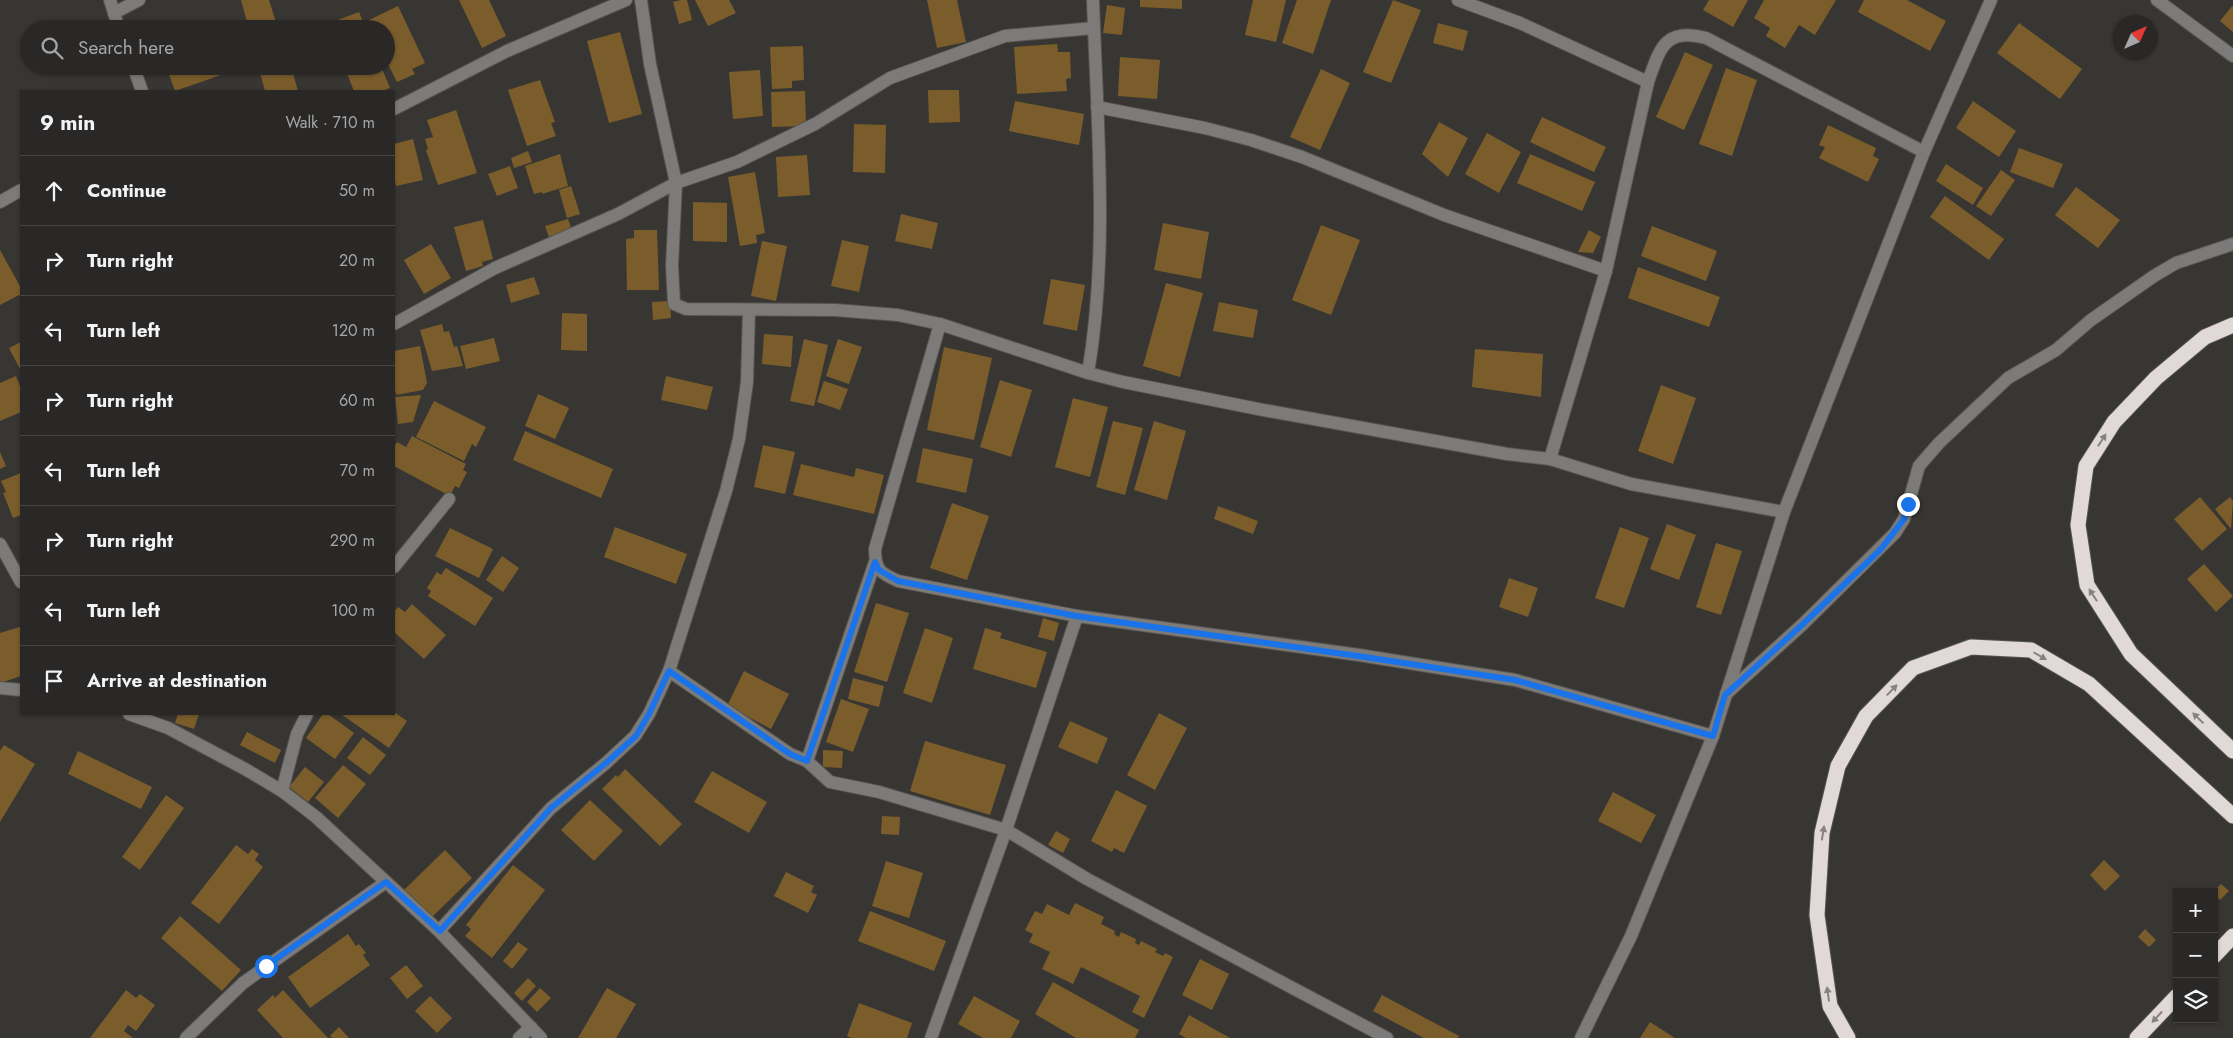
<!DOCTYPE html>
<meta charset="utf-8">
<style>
body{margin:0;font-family:Jost,sans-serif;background:#32302e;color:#f1f3f6}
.controls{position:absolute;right:15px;bottom:15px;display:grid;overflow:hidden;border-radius:0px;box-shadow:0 1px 4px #0004}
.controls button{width:45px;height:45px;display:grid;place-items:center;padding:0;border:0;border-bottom:1px solid #464443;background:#2a2826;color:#f1f3f6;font:25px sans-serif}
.compass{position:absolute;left:2113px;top:15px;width:45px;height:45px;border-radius:50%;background:#2a2826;box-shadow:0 1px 4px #0004;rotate:45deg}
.stop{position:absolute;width:15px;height:15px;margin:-11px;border:4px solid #1a73e8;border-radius:50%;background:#fff}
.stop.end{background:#1a73e8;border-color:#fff;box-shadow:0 1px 5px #0008}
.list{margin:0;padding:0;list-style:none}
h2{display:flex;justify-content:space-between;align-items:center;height:65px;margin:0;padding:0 20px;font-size:21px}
h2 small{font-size:16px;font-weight:400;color:#a5a6a7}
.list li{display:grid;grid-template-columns:32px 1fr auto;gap:15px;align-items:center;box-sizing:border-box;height:70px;padding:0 20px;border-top:1px solid #464443}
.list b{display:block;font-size:19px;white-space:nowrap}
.list em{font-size:16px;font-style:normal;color:#a5a6a7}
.icon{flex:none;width:28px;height:28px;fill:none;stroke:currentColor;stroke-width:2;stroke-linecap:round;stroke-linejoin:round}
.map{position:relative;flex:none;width:2233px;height:1038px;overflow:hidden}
.search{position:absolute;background:#2a2826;box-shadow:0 1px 4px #0004;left:20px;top:20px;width:375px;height:55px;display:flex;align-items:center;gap:12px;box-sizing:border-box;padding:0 18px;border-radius:28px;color:#a5a6a7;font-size:19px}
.panel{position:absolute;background:#2a2826;box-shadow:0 1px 4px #0004;left:20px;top:90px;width:375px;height:625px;border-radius:0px}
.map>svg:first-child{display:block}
.building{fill:#7b5d2c}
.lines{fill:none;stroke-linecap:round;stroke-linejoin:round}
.minor-casing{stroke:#565451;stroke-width:14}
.highway-casing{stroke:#565451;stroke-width:17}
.minor{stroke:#7d7b7a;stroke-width:12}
.highway{stroke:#e0d9d7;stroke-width:15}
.oneway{fill:#878280}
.route{stroke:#1a73e8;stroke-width:6}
</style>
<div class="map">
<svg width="2233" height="1038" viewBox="0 0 2233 1038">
<rect width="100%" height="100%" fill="#383632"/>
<g class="building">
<path d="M241 0H269L278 29H249Z"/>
<path d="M459 0H489L506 36 482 48Z"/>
<path d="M681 0H687L692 20 679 24 673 2Z"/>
<path d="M695 0H729L736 13 708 26Z"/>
<path d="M927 0H957L966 42 937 48Z"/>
<path d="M1140 0H1182V9L1140 7Z"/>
<path d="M1253 0H1286L1276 42 1245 35Z"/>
<path d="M1297 0H1331L1313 54 1282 43Z"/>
<path d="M1393 0 1421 10 1391 83 1363 72Z"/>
<path d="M1709 0H1748L1733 27 1703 10Z"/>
<path d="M1764 0H1836L1815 35 1799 25 1785 48 1766 36 1770 28 1754 18Z"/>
<path d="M1864 0H1907L1946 21 1930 51 1858 12Z"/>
<path d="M1107 5 1125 8 1122 35 1103 33Z"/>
<path d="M398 6 425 63 412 69 415 74 397 82 386 60V29H371L367 21Z"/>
<path d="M2232 6 2233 7V32L2220 21Z"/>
<path d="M359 12 366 29H329L327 24Z"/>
<path d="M1438 23 1468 31 1463 51 1433 43Z"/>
<path d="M2019 23 2082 69 2060 99 1997 53Z"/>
<path d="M620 32 642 114 609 123 587 41Z"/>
<path d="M1057 44 1058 52H1070L1071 78 1066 79 1067 91 1017 94 1014 47Z"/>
<path d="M803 46 804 80 792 81V88L772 89 770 47Z"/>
<path d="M1685 52 1713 65 1684 130 1656 117Z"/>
<path d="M1120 57 1160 60 1157 99 1118 96Z"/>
<path d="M166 66H244V67L175 91Z"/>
<path d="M269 66H291L298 91H265L259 69Z"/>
<path d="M344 66H381L390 88 382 91H354Z"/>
<path d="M1726 68 1757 80 1732 156 1699 144Z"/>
<path d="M1321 69 1350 83 1320 150 1290 137Z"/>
<path d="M760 70 763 116 733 119 729 72Z"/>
<path d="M540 80 555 122 551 123 556 136 527 146 508 90Z"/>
<path d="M928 90H959L960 122 929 123Z"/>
<path d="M805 91 806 126 772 127 771 92Z"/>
<path d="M1015 101 1084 114 1079 145 1009 131Z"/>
<path d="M1973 101 2016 131 1999 157 1956 128Z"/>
<path d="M456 110 477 173 438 185 426 150 428 149 425 139 433 137 427 120Z"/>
<path d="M1542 117 1606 147 1594 172 1530 142Z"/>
<path d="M1439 122 1468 138 1448 177 1422 154Z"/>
<path d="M854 124 886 125 885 173 853 172Z"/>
<path d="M1828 125 1876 148 1873 156 1879 159 1868 182 1819 158 1825 147 1819 145Z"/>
<path d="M1487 133 1521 152 1499 193 1465 174Z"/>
<path d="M413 139 423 180 396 186 394 177V144Z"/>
<path d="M2019 148 2063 164 2053 188 2010 172Z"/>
<path d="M528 151 532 162 514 168 511 158Z"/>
<path d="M560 154 568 186 542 194V192L534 194 525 166Z"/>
<path d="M1530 154 1595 182 1582 211 1517 183Z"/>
<path d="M807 155 810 195 778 197 776 157Z"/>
<path d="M1946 164 1983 188 1973 205 1936 181Z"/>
<path d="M510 166 518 188 497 196 488 174Z"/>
<path d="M2001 170 2015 180 1991 216 1976 206Z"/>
<path d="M755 172 765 233 756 235 757 243 740 246 728 177Z"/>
<path d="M571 186 580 214 567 218 559 190Z"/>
<path d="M2076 187 2120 220 2098 248 2055 215Z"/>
<path d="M1945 196 2004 239 1989 260 1930 217Z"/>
<path d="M693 202 727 203V242L693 241Z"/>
<path d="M901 214 938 223 932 249 895 241Z"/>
<path d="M568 219 573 233 550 240 545 226Z"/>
<path d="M483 220 493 259 482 262 483 266 466 271 454 227Z"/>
<path d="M1163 223 1209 232 1201 279 1154 270Z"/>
<path d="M1321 225 1360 240 1331 315 1292 300Z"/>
<path d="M1652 226 1717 251 1706 281 1641 256Z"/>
<path d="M634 230H657L659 290H627L626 239 634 238Z"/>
<path d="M1589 230 1601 237 1593 253 1578 252Z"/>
<path d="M842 240 869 246 859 292 831 286Z"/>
<path d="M762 241 787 246 776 301 751 296Z"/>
<path d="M431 244 451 278 424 294 404 260Z"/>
<path d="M0 250 21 288V294L0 305Z"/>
<path d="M1638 267 1720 297 1709 327 1628 298Z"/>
<path d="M534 277 540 294 511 303 506 285Z"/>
<path d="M1051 279 1085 285 1077 331 1043 324Z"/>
<path d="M1166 283 1203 293 1180 377 1143 366Z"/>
<path d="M670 301 671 318 653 320 652 302Z"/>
<path d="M1219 302 1258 310 1253 338 1213 331Z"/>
<path d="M562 313 587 314V351L561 350Z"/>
<path d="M442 324 444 332 449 331 454 347 457 346 463 366 432 371 420 330Z"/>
<path d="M764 334 793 336 791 367 762 364Z"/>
<path d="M494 338 500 361 466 369 460 346Z"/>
<path d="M804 339 828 345 814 406 790 401Z"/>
<path d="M838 339 862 347 849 384 826 376Z"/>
<path d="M21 342V371L9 348Z"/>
<path d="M420 346 427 383 423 390 396 395 394 385V351Z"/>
<path d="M944 347 992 358 974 440 927 430Z"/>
<path d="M1475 349 1543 354 1541 397 1472 387Z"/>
<path d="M16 376 21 389V412L0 421V383Z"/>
<path d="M666 376 713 387 707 410 661 400Z"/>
<path d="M1000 380 1032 390 1011 457 980 447Z"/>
<path d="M824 381 848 389 840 410 817 402Z"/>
<path d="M1661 385 1696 398 1673 464 1638 451Z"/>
<path d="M538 394 569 408 555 439 525 426Z"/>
<path d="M421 395 413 422 398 424 395 397Z"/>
<path d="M1073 398 1108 407 1090 477 1055 467Z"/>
<path d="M434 401 486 427 476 447 472 444 464 461 416 437Z"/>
<path d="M1113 421 1143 428 1125 495 1096 487Z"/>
<path d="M1154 421 1186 431 1167 500 1134 490Z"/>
<path d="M525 431 613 469 601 498 513 460Z"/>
<path d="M412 436 466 464 463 470 467 472 459 488 455 486 450 496 394 466V447L397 442 406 447Z"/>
<path d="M763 445 795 452 785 494 754 487Z"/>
<path d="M923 448 973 459 966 493 916 482Z"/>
<path d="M0 452 6 466 0 469Z"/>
<path d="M801 464 854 477 856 468 884 475 874 514 793 495Z"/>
<path d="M21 473V515L13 518 3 493 6 492 1 481Z"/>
<path d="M2200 497 2227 529 2202 551 2174 519Z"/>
<path d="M2230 497 2233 501 2231 529 2215 509Z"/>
<path d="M952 503 989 516 967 580 930 568Z"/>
<path d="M1218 506 1258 521 1253 534 1214 519Z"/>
<path d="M1667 524 1696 535 1679 580 1650 569Z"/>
<path d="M615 527 687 554 676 584 604 557Z"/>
<path d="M1620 527 1649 538 1624 608 1595 598Z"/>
<path d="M450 528 493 549 479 578 435 556Z"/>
<path d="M1716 543 1742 551 1721 615 1696 607Z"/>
<path d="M502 556 519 568 503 592 486 580Z"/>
<path d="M2204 564 2233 596 2216 612 2187 579Z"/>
<path d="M446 568 493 598 475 626 428 596 431 591 427 588 437 572 441 575Z"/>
<path d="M1509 578 1538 588 1528 617 1499 607Z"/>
<path d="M876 603 909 613 887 682 854 672Z"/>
<path d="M412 604 446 635 424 659 394 632V612L398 607 405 612Z"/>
<path d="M1043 618 1059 623 1054 641 1038 637Z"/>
<path d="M20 627 21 676 0 683V633Z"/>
<path d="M925 628 953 638 932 703 903 693Z"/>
<path d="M985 628 1002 633 1000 638 1047 652 1036 688 973 669Z"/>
<path d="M744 671 789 694 771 729 727 706Z"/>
<path d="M853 678 884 686 879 707 848 699Z"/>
<path d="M841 699 869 709 853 752 826 742Z"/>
<path d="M394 712 407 721 389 748 341 714H394Z"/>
<path d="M1159 713 1187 728 1155 790 1127 775Z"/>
<path d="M178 714H199L194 729 175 723Z"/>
<path d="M323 714H328L354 733 335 759 306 738Z"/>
<path d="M1070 721 1108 738 1097 764 1058 747Z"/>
<path d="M247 732 281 750 275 763 240 745Z"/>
<path d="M363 737 386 755 370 775 347 758Z"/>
<path d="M925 741 1006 765 990 815 910 791Z"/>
<path d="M4 745 35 764 0 822V751Z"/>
<path d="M823 750 843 751 842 768 823 767Z"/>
<path d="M78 751 152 787 141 809 68 774Z"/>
<path d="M343 765 366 784 338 818 315 798Z"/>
<path d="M305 767 324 782 308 802 289 787Z"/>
<path d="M625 769 682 824 660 846 602 789 616 775 618 777Z"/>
<path d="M712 771 767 802 749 833 694 802Z"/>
<path d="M1116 790 1147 806 1124 853 1114 848 1112 852 1091 841Z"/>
<path d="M1613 792 1656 815 1641 843 1598 821Z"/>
<path d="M166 795 184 808 140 870 122 857Z"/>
<path d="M590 800 623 831 594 861 561 830Z"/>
<path d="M882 816 900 817 899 835 881 834Z"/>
<path d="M1056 831 1070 839 1063 853 1048 845Z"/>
<path d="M236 845 248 854 252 849 259 854 255 860 263 867 219 924 191 903Z"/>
<path d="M445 850 472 878 431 918 404 890Z"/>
<path d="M2104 860 2120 876 2105 891 2090 875Z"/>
<path d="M886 861 923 873 909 918 872 906Z"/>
<path d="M513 865 545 890 492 958 465 936 471 929 466 925Z"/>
<path d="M786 872 814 886 811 892 817 895 808 913 774 896Z"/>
<path d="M2221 884 2229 891 2220 900 2213 892Z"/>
<path d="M1075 903 1104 917 1101 924 1115 931 1114 934 1119 937 1121 932 1136 939 1135 943 1139 945 1141 941 1157 949 1155 952 1163 956 1165 953 1173 957 1144 1018 1132 1012 1140 996 1081 967 1073 984 1042 969 1050 952 1029 942 1033 934 1025 930 1035 911 1042 914 1047 904 1069 915Z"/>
<path d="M870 911 946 941 934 971 858 941Z"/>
<path d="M180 916 241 970 222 991 161 938Z"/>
<path d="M2145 929 2156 940 2149 947 2138 937Z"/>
<path d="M348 934 356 946 359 944 366 953 363 955 370 965 310 1008 288 977Z"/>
<path d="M518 942 528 949 512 969 503 961Z"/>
<path d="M1200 959 1229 974 1212 1010 1182 995Z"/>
<path d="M406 965 423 986 407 999 390 978Z"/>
<path d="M528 978 536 986 522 1001 514 993Z"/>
<path d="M1053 982 1139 1030 1135 1038H1076L1035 1014Z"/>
<path d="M540 988 551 998 537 1012 527 1002Z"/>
<path d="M607 988 636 1004 616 1038H578Z"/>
<path d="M126 990 136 998 140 994 155 1005 136 1031 128 1025 124 1031 133 1038H90Z"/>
<path d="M283 990 328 1038H283L257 1010 273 995 275 998Z"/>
<path d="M1382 995 1459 1036 1458 1038H1424L1373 1011Z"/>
<path d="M430 996 452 1018 437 1033 415 1011Z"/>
<path d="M974 996 1020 1021 1011 1038H983L958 1024Z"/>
<path d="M859 1003 912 1023 907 1038H851L847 1036Z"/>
<path d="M1189 1015 1230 1038H1186L1179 1034Z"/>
<path d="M1650 1022 1675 1038H1640Z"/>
<path d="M339 1027 349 1038H332L330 1036Z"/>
</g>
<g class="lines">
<g class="minor-casing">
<g id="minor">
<path d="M110 0 119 29"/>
<path d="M641 0 650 64 676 183 672 266 674 304 686 309 835 310 898 315 940 324 1088 373"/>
<path d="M1093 0C1097 124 1109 250 1088 373L1123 382 1258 409 1507 454 1550 459 1631 484 1784 512"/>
<path d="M1458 0 1520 23 1648 82"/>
<path d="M2157 0 2233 56"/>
<path d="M114 13 139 0"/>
<path d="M133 66 142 91"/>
<path d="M1097 107 1205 128 1251 140 1302 157 1444 215 1606 271"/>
<path d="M394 109 507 51 626 0"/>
<path d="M0 202 21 190"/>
<path d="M394 324 495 268 618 214 676 183 737 162 815 124 890 78 1005 36 1094 28"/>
<path d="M940 324 875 549C875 570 880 573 898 581L1077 616"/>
<path d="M1550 459 1606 271 1648 82C1660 48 1665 27 1706 38L1924 152"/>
<path d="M0 544 21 582"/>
<path d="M394 567 449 499"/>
<path d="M669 671 790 754 807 761 830 782 879 792 1006 830 1087 879 1387 1038"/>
<path d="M0 688 21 690"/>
<path d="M1726 694 1803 624 1895 533 1904 519 1919 466 1939 443 2008 378 2056 350 2091 320 2154 276 2176 263 2233 244"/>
<path d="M129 714 168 728 245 769 282 791 316 817 439 931 541 1038"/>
<path d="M807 761 875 562"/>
<path d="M282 791 297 734 307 714"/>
<path d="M439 931 551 808 606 763 635 736 649 714 669 671 726 491 739 439 747 382 749 310"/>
<path d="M186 1038 243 983 386 882"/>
<path d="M519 1038 531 1027"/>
<path d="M931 1038 1006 830 1077 616 1359 655 1515 680 1713 736"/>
<path d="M1581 1038 1631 936 1713 736 1784 512 1924 152 1991 0"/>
</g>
</g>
<g class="highway-casing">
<g id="highway">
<path d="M2233 325 2205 337 2156 378 2114 422 2086 466 2078 525 2087 585 2131 654 2233 751"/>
<path d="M2214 956 2233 936"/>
<path d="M1848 1038 1830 1006 1817 915 1822 833 1838 766 1866 716 1913 668 1971 647 2031 650 2089 684 2233 816"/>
<path d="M2137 1038 2177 996"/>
</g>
</g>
<use href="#minor" class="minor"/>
<use href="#highway" class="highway"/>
</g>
<defs><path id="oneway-solid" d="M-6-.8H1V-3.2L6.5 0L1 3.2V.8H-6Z" transform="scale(1.25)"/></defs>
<g class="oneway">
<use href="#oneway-solid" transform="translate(2102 440) rotate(-57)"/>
<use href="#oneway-solid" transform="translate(2093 595) rotate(-123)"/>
<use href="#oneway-solid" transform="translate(2040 656) rotate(30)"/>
<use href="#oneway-solid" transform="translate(1892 690) rotate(-46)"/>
<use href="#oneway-solid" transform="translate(2198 718) rotate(-136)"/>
<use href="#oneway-solid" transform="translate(1823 833) rotate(-81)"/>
<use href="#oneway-solid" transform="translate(1828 994) rotate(-98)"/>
<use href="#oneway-solid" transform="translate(2157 1017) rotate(133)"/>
</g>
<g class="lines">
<path class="route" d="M266 966 386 882 440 931 551 808 606 763 636 736 649 714 669 671 790 754 807 761 875 562 879 570 898 581 1076 616 1358 656 1515 680 1713 736 1725 695 1803 624 1881 549 1904 519 1908 504"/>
</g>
</svg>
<div class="controls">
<button>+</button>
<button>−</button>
<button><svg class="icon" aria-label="layers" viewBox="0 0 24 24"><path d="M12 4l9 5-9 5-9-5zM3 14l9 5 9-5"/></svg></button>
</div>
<svg class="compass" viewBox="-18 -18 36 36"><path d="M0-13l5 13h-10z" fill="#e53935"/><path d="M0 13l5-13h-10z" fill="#a5a6a7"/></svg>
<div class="stop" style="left:266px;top:966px"></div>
<div class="stop end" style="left:1908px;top:504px"></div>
<div class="search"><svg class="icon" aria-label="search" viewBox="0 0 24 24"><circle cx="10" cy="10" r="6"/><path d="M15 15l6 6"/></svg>Search here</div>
<section class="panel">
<h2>9 min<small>Walk · 710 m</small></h2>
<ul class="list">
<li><svg class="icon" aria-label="ahead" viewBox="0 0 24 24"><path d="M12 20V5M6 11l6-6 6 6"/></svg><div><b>Continue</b></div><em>50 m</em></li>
<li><svg class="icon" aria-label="right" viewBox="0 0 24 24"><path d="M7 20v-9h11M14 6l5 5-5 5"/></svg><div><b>Turn right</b></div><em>20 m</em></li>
<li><svg class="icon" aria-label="left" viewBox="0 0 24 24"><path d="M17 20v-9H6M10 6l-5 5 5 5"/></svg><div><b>Turn left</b></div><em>120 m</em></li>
<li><svg class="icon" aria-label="right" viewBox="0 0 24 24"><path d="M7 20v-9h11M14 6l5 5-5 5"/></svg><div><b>Turn right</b></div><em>60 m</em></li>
<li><svg class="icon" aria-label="left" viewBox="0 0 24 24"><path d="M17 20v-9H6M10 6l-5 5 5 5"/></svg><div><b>Turn left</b></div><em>70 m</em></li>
<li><svg class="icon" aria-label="right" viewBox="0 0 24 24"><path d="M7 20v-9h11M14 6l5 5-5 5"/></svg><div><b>Turn right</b></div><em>290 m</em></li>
<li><svg class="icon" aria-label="left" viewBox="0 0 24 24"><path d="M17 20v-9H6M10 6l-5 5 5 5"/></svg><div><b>Turn left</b></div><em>100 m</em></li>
<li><svg class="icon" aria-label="arrive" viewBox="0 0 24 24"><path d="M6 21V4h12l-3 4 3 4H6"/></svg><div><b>Arrive at destination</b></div></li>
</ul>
</section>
</div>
